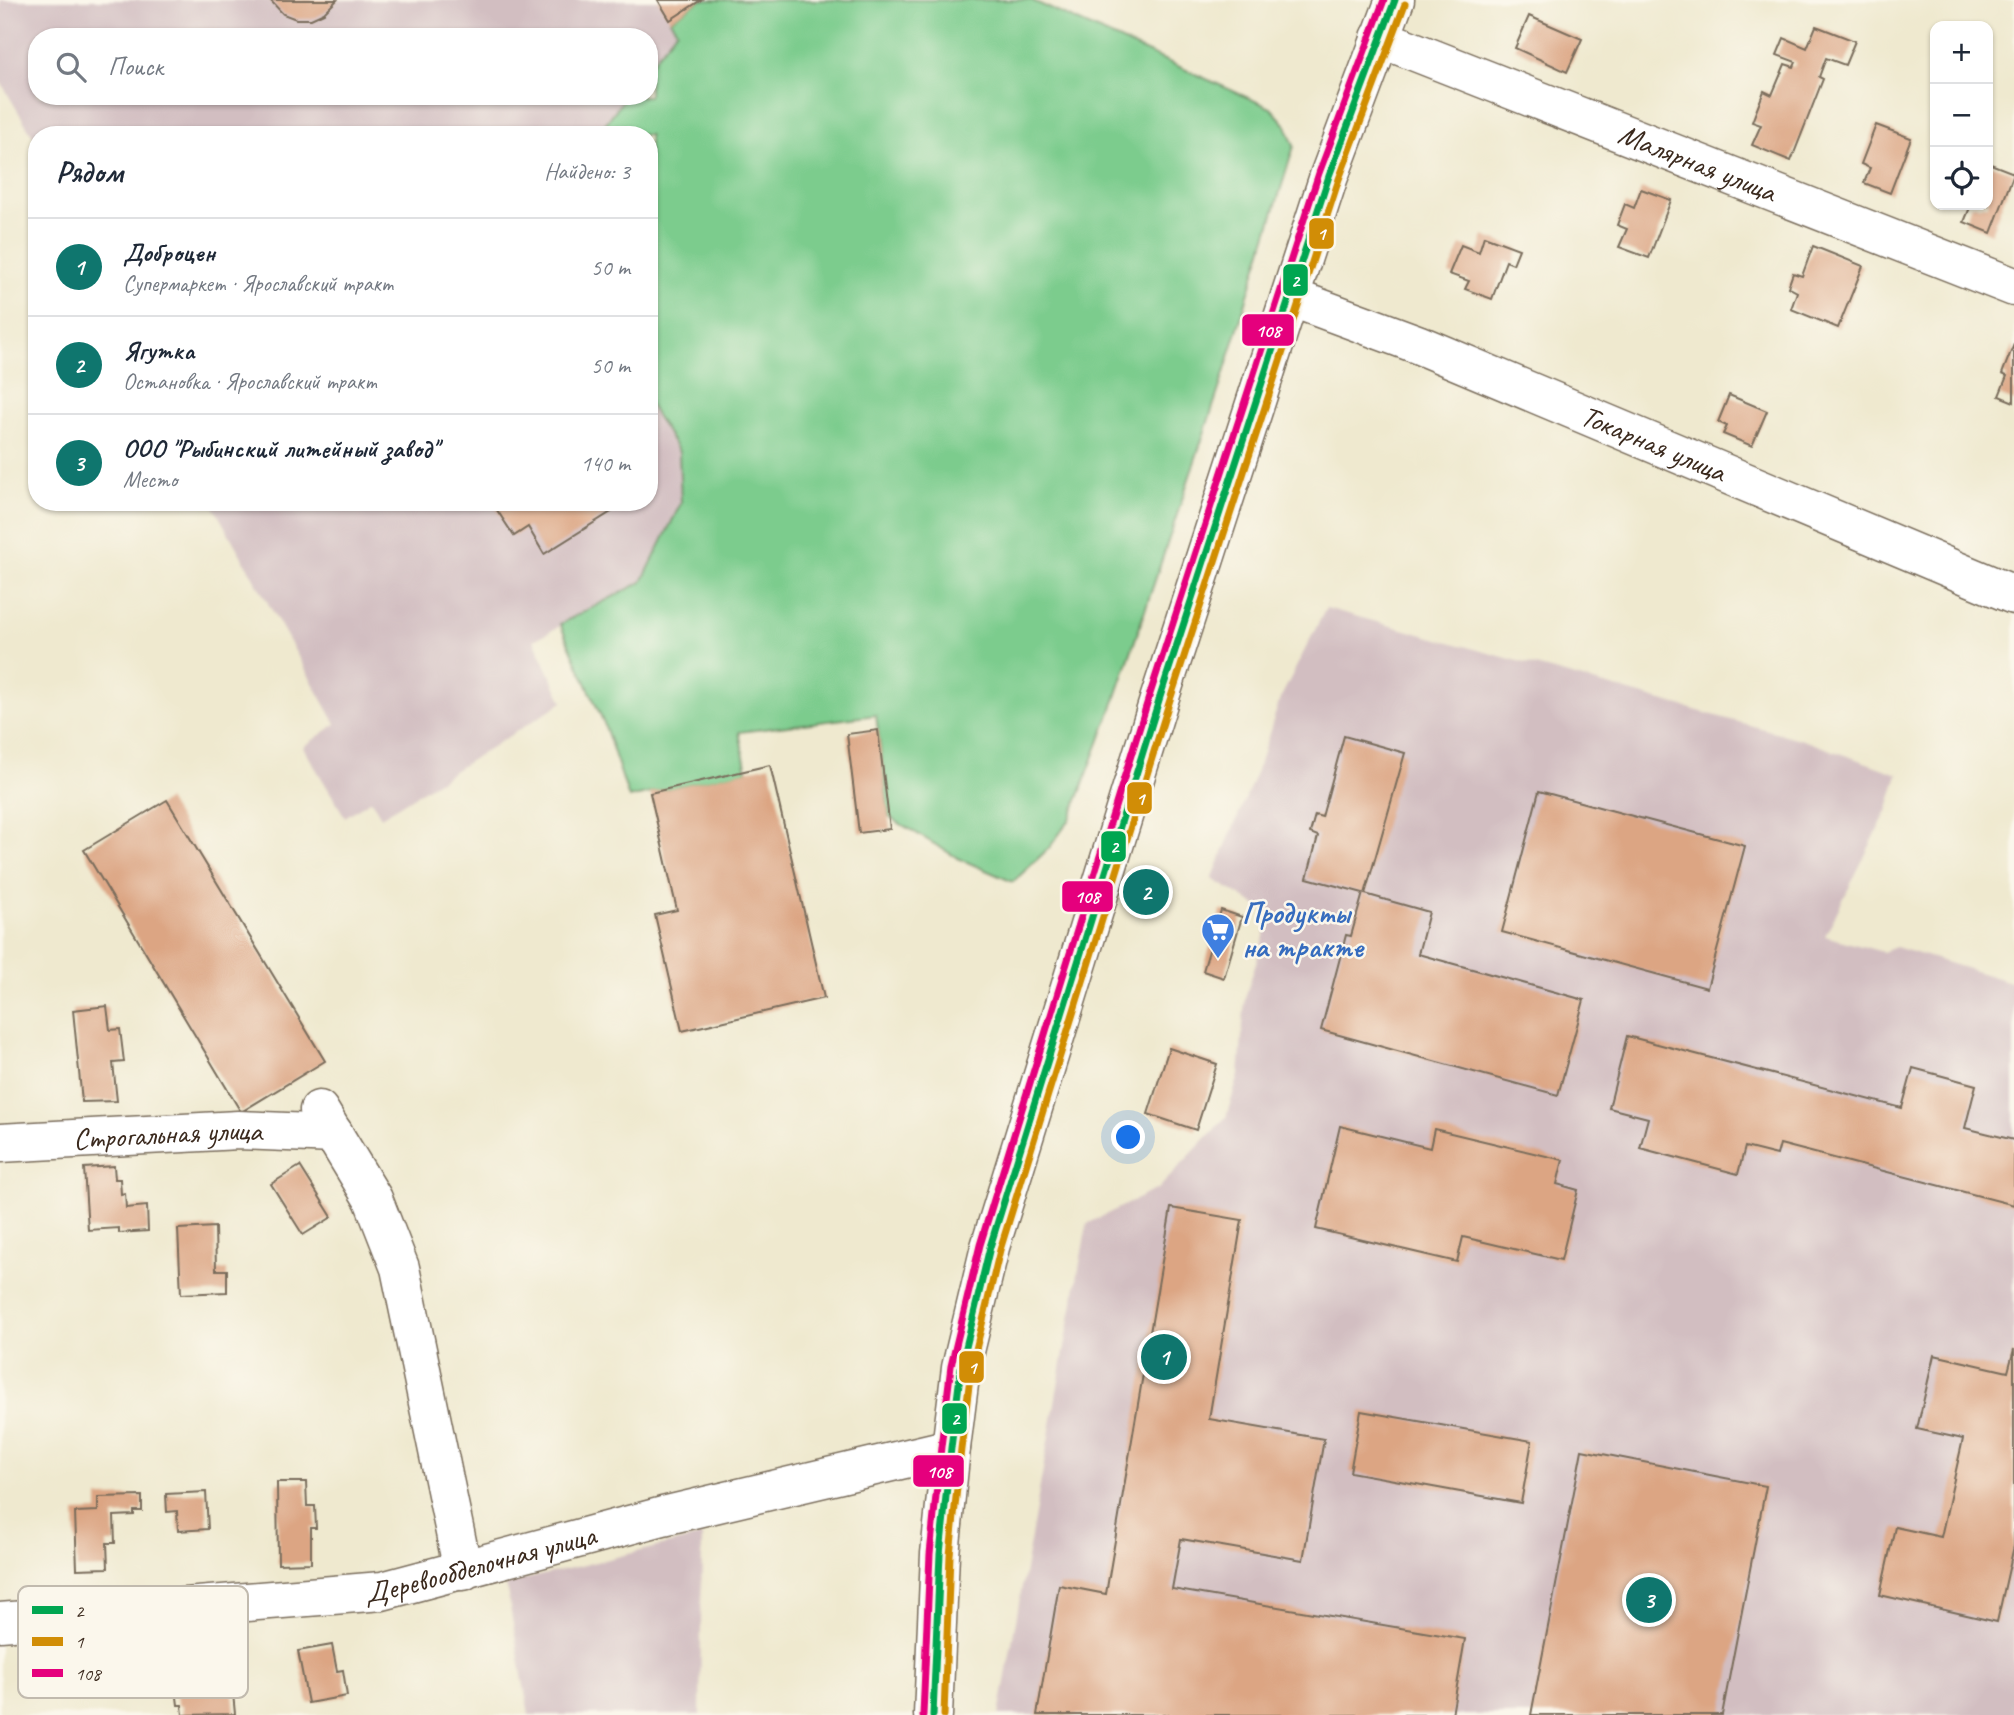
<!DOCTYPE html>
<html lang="ru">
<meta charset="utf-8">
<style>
body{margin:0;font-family:Caveat,sans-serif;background:#f6f6f7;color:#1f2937}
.controls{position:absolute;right:21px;top:21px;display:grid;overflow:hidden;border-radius:14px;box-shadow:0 2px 5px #0004}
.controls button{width:63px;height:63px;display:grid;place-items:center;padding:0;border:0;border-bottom:2px solid #e0e1e3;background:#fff;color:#1f2937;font:35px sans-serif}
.you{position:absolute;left:1129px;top:1138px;width:24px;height:24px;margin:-18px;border:5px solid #fff;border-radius:50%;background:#1a73e8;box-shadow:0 0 0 10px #1a73e833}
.badge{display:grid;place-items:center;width:46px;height:46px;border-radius:50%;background:#0f766e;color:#fff;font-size:23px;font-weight:700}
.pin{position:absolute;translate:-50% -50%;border:4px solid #fff;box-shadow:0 2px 7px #0006}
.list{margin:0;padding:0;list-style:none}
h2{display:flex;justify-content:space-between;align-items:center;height:91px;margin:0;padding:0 28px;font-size:30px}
h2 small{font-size:23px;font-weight:400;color:#747a83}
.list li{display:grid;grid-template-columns:46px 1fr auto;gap:21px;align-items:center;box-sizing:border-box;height:98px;padding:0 28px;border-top:2px solid #e0e1e3}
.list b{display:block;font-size:26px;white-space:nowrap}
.list p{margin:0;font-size:23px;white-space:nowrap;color:#747a83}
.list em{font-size:23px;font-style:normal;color:#747a83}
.icon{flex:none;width:38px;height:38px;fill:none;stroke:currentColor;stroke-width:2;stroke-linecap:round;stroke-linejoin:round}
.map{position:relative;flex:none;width:2014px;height:1715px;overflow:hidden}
.search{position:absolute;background:#fff;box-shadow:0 2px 5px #0004;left:28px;top:28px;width:630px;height:77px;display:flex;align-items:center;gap:18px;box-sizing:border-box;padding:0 24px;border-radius:28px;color:#747a83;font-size:26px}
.panel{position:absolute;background:#fff;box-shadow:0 2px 5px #0004;left:28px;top:126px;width:630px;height:385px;border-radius:28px}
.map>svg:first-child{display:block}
.industrial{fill:#d2bec1}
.green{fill:#7ccc8d;stroke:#5c7b56;stroke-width:2}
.building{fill:#dca583}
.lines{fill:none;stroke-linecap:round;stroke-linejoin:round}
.minor-casing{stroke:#7a6d5c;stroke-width:41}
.minor{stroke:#fff;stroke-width:38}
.bus-1-casing{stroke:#fbf7ec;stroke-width:12}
.bus-2-casing{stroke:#fbf7ec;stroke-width:12}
.bus-3-casing{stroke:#fbf7ec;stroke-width:12}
.bus-1{stroke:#00a651;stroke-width:7}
.bus-2{stroke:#d18d06;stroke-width:7}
.bus-3{stroke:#e5007d;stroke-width:7}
.labels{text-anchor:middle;stroke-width:5;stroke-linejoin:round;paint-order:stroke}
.street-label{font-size:30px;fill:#3b2a1e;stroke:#fbf7ec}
.shop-label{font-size:30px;font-weight:bold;fill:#366cbe;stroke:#fbf7ec;text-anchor:start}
.key{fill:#fbf7ec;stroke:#c1baae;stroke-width:2}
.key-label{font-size:19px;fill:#3b2a1e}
.line-badge{stroke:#fbf7ec;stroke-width:2.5}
.badge-label{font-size:19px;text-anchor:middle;font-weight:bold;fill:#fff}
</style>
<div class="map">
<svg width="2014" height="1715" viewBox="0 0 2014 1715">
<rect width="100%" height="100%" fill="#fbf7ec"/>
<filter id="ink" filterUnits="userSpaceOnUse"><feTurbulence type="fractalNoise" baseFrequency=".0143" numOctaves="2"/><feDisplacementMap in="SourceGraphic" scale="14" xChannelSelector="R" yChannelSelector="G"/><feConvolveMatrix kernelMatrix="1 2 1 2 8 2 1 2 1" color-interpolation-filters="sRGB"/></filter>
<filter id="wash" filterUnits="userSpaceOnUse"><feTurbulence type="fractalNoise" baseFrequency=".00686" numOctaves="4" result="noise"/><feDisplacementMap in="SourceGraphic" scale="28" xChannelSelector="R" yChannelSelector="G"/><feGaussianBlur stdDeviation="1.57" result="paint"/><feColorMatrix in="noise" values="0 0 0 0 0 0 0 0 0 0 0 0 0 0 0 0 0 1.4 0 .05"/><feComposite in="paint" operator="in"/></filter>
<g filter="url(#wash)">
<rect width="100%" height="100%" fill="#efe9cf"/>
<g class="industrial">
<path d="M0 0H701L670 20 677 29 649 66V37H37V96H626L597 135H37V143L0 81Z"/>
<path d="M649 404 679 452 681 503 642 582 534 640 563 702 381 817 371 800 345 817 303 747 336 724 211 502H649Z"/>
<path d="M1326 608 1800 739 1898 774 1888 809 1825 936 1883 952 1896 947 2014 983V1715H999L1087 1224 1159 1188 1226 1117 1239 1075 1245 998 1271 914 1212 879 1258 768 1280 699Z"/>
<path d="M702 1536 700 1715H529L506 1584Z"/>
</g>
<path class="green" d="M701 0H1031L1271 108 1286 125 1294 146 1221 383 1114 703 1070 819 1049 848 1013 882 958 858 889 817 876 715 739 732 747 771 629 798 604 723 560 624 642 582 681 503 679 452 649 404V135H597L626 96H649V66L677 30 670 20Z"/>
<g id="blocks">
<g class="building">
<path d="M270 0H337L324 13 311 19H296L283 14Z"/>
<path d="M658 0H701L670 20Z"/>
<path d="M1529 16 1582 39 1567 72 1515 48Z"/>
<path d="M1816 26 1855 41 1845 65 1826 58 1819 77 1823 79 1791 161 1752 145 1761 125 1752 122 1764 91 1772 95 1785 64 1794 67 1796 62 1777 55 1784 38 1807 48Z"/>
<path d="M1876 125 1911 138 1890 193 1864 183 1870 168 1861 164Z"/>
<path d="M1988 163 2014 173 1991 233 1964 222 1971 205H1988Z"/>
<path d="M1641 189 1671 200 1649 258 1619 247 1627 229 1617 225 1625 204 1634 208Z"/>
<path d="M1484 236 1519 249 1513 264 1506 261 1492 299 1465 289 1469 281 1449 274 1461 245 1479 252Z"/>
<path d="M1813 246 1863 266 1838 328 1791 309 1797 292 1788 287 1793 273 1802 276Z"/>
<path d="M2014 344V402L1999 396 2007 376 2002 374Z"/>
<path d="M1729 395 1767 411 1752 446 1723 434 1727 426 1718 422Z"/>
<path d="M502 502H627L544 554 528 527 514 536 495 507Z"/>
<path d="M878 730 890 829 859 833 847 734Z"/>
<path d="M1344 736 1405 753 1365 894 1429 912 1418 954 1584 1000 1558 1095 1321 1030 1346 935 1351 936 1363 893 1307 878 1318 836 1310 833 1315 815 1322 817Z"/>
<path d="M770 765 824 998 682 1031 655 915 677 910 650 793Z"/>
<path d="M1539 791 1745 846 1707 988 1502 932Z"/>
<path d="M167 800 325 1061 241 1112 84 850Z"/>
<path d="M1221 910 1242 917 1224 978 1203 971Z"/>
<path d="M107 1006 110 1030 120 1029 124 1062 113 1063 117 1101 82 1102 73 1010Z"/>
<path d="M1627 1036 1902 1108 1913 1068 1976 1085 1965 1128 2014 1140V1205L1780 1144 1777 1155 1745 1147 1738 1174 1640 1148 1648 1118 1609 1108Z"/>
<path d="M1169 1048 1217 1064 1196 1130 1148 1114Z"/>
<path d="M1340 1126 1430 1148 1434 1129 1563 1160 1557 1184 1578 1190 1561 1260 1463 1237 1457 1262 1316 1229Z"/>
<path d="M114 1166 115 1179H120L121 1194 125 1193 126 1208 147 1206 148 1231 119 1233V1228L88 1230 84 1168Z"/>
<path d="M300 1166 332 1217 303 1235 271 1184Z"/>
<path d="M1171 1208 1242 1220 1209 1419 1324 1439 1303 1560 1181 1539 1172 1589 1465 1639 1452 1715H1037L1059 1585 1106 1594Z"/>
<path d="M215 1227 216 1270H227V1292L181 1294 178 1229Z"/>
<path d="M2014 1349V1546L1997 1622 1880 1595 1895 1527 1941 1537 1963 1439 1917 1429 1934 1355 2008 1372Z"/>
<path d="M1361 1411 1532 1441 1521 1503 1350 1472Z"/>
<path d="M1582 1450 1766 1486 1722 1715H1531Z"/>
<path d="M277 1482H306L307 1506H315L316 1528H311V1563L278 1564Z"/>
<path d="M206 1492 208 1529 178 1531 177 1511 167 1512 166 1494Z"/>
<path d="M142 1496V1511H134V1515L114 1516 115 1543H107L108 1568 77 1569 75 1512 98 1511V1497Z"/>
<path d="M332 1645 337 1671 343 1670 347 1696 308 1703 298 1651Z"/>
<path d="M215 1649 218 1684 232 1683 235 1714 183 1715 182 1705H178L176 1689 187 1688 184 1651Z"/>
</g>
</g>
</g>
<g filter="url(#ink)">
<use href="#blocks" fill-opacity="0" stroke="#7a6d5c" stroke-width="2"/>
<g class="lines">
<g class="minor-casing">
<g id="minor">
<path id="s1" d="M1380 38 2014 287"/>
<path id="s2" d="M1290 297 1417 344 2014 595"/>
<path d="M319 1110 373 1199 400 1268 463 1571"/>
<path id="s3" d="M0 1143 238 1130 334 1134"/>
<path id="s4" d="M0 1622 382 1591 663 1516 951 1448"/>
<path d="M933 1715 940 1554 951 1448 961 1368 990 1247 1159 700 1329 176 1395 0"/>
</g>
</g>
<use href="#minor" class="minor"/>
<g class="bus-1-casing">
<path id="bus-1" d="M933 1715 940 1554 951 1448 961 1368 990 1247 1159 700 1329 176 1395 0"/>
</g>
<g class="bus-2-casing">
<path id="bus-2" d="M944 1715 950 1555 961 1449 971 1370 1000 1250 1169 703 1339 179 1405 4"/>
</g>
<g class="bus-3-casing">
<path id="bus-3" d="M923 1715 930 1554 941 1447 951 1366 980 1245 1149 697 1319 173 1384 0"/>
</g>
<use href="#bus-1" class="bus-1"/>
<use href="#bus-2" class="bus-2"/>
<use href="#bus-3" class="bus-3"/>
</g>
</g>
<defs>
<g id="supermarket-pin" transform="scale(1.75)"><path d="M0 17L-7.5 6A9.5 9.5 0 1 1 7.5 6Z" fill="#3f7fe0" stroke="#fbf7ec"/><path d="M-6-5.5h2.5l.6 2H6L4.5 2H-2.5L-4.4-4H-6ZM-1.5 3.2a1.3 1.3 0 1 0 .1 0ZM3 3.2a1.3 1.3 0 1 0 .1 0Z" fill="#fff"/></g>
</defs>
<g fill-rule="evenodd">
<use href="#supermarket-pin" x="1218" y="930"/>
</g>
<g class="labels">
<g class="street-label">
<text dy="10" stroke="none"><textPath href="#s1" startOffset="341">Малярная улица</textPath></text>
<text dy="10" stroke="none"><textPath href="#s2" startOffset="392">Токарная улица</textPath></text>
<text dy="10" stroke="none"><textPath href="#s3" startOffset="168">Строгальная улица</textPath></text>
<text dy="10" stroke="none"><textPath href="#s4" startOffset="485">Деревообделочная улица</textPath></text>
</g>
<g class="shop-label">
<text x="1242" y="923">Продукты<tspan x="1242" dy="34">на тракте</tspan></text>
</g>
</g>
<rect x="18" y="1586" width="230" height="112" rx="10" class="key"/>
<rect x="32" y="1606" width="31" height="8" fill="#00a651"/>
<rect x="32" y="1637" width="31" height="9" fill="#d18d06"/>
<rect x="32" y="1669" width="31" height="8" fill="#e5007d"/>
<g class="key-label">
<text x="75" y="1617">2</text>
<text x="75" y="1648">1</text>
<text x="75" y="1680">108</text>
</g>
<g class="line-badge">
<rect x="1308" y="217" width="27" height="33" rx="7" fill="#d18d06"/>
<rect x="1282" y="263" width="27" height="34" rx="7" fill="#00a651"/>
<rect x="1241" y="313" width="54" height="34" rx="7" fill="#e5007d"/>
<rect x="1126" y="781" width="27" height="34" rx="7" fill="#d18d06"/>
<rect x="1100" y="830" width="27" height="33" rx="7" fill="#00a651"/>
<rect x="1061" y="880" width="53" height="33" rx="7" fill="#e5007d"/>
<rect x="958" y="1350" width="27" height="34" rx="7" fill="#d18d06"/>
<rect x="941" y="1402" width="27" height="33" rx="7" fill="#00a651"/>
<rect x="912" y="1454" width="53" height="34" rx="7" fill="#e5007d"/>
</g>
<g class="badge-label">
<text x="1321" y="240">1</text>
<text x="1295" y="287">2</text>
<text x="1268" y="337">108</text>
<text x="1140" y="805">1</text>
<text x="1114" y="853">2</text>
<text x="1087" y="903">108</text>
<text x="972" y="1374">1</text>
<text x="955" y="1425">2</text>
<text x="939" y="1478">108</text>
</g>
</svg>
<div class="controls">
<button>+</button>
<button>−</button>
<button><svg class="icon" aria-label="locate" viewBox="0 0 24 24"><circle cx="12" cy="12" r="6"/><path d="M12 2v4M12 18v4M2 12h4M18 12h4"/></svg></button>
</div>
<div class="you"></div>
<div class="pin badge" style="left:1164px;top:1357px">1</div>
<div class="pin badge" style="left:1146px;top:892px">2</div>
<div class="pin badge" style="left:1649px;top:1600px">3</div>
<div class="search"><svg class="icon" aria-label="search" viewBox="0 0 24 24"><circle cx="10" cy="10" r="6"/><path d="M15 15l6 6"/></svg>Поиск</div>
<section class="panel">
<h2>Рядом<small>Найдено: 3</small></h2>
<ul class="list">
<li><span class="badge">1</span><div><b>Доброцен</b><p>Супермаркет · Ярославский тракт</p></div><em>50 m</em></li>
<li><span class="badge">2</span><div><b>Ягутка</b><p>Остановка · Ярославский тракт</p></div><em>50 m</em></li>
<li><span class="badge">3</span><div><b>ООО &quot;Рыбинский литейный завод&quot;</b><p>Место</p></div><em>140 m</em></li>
</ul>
</section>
</div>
